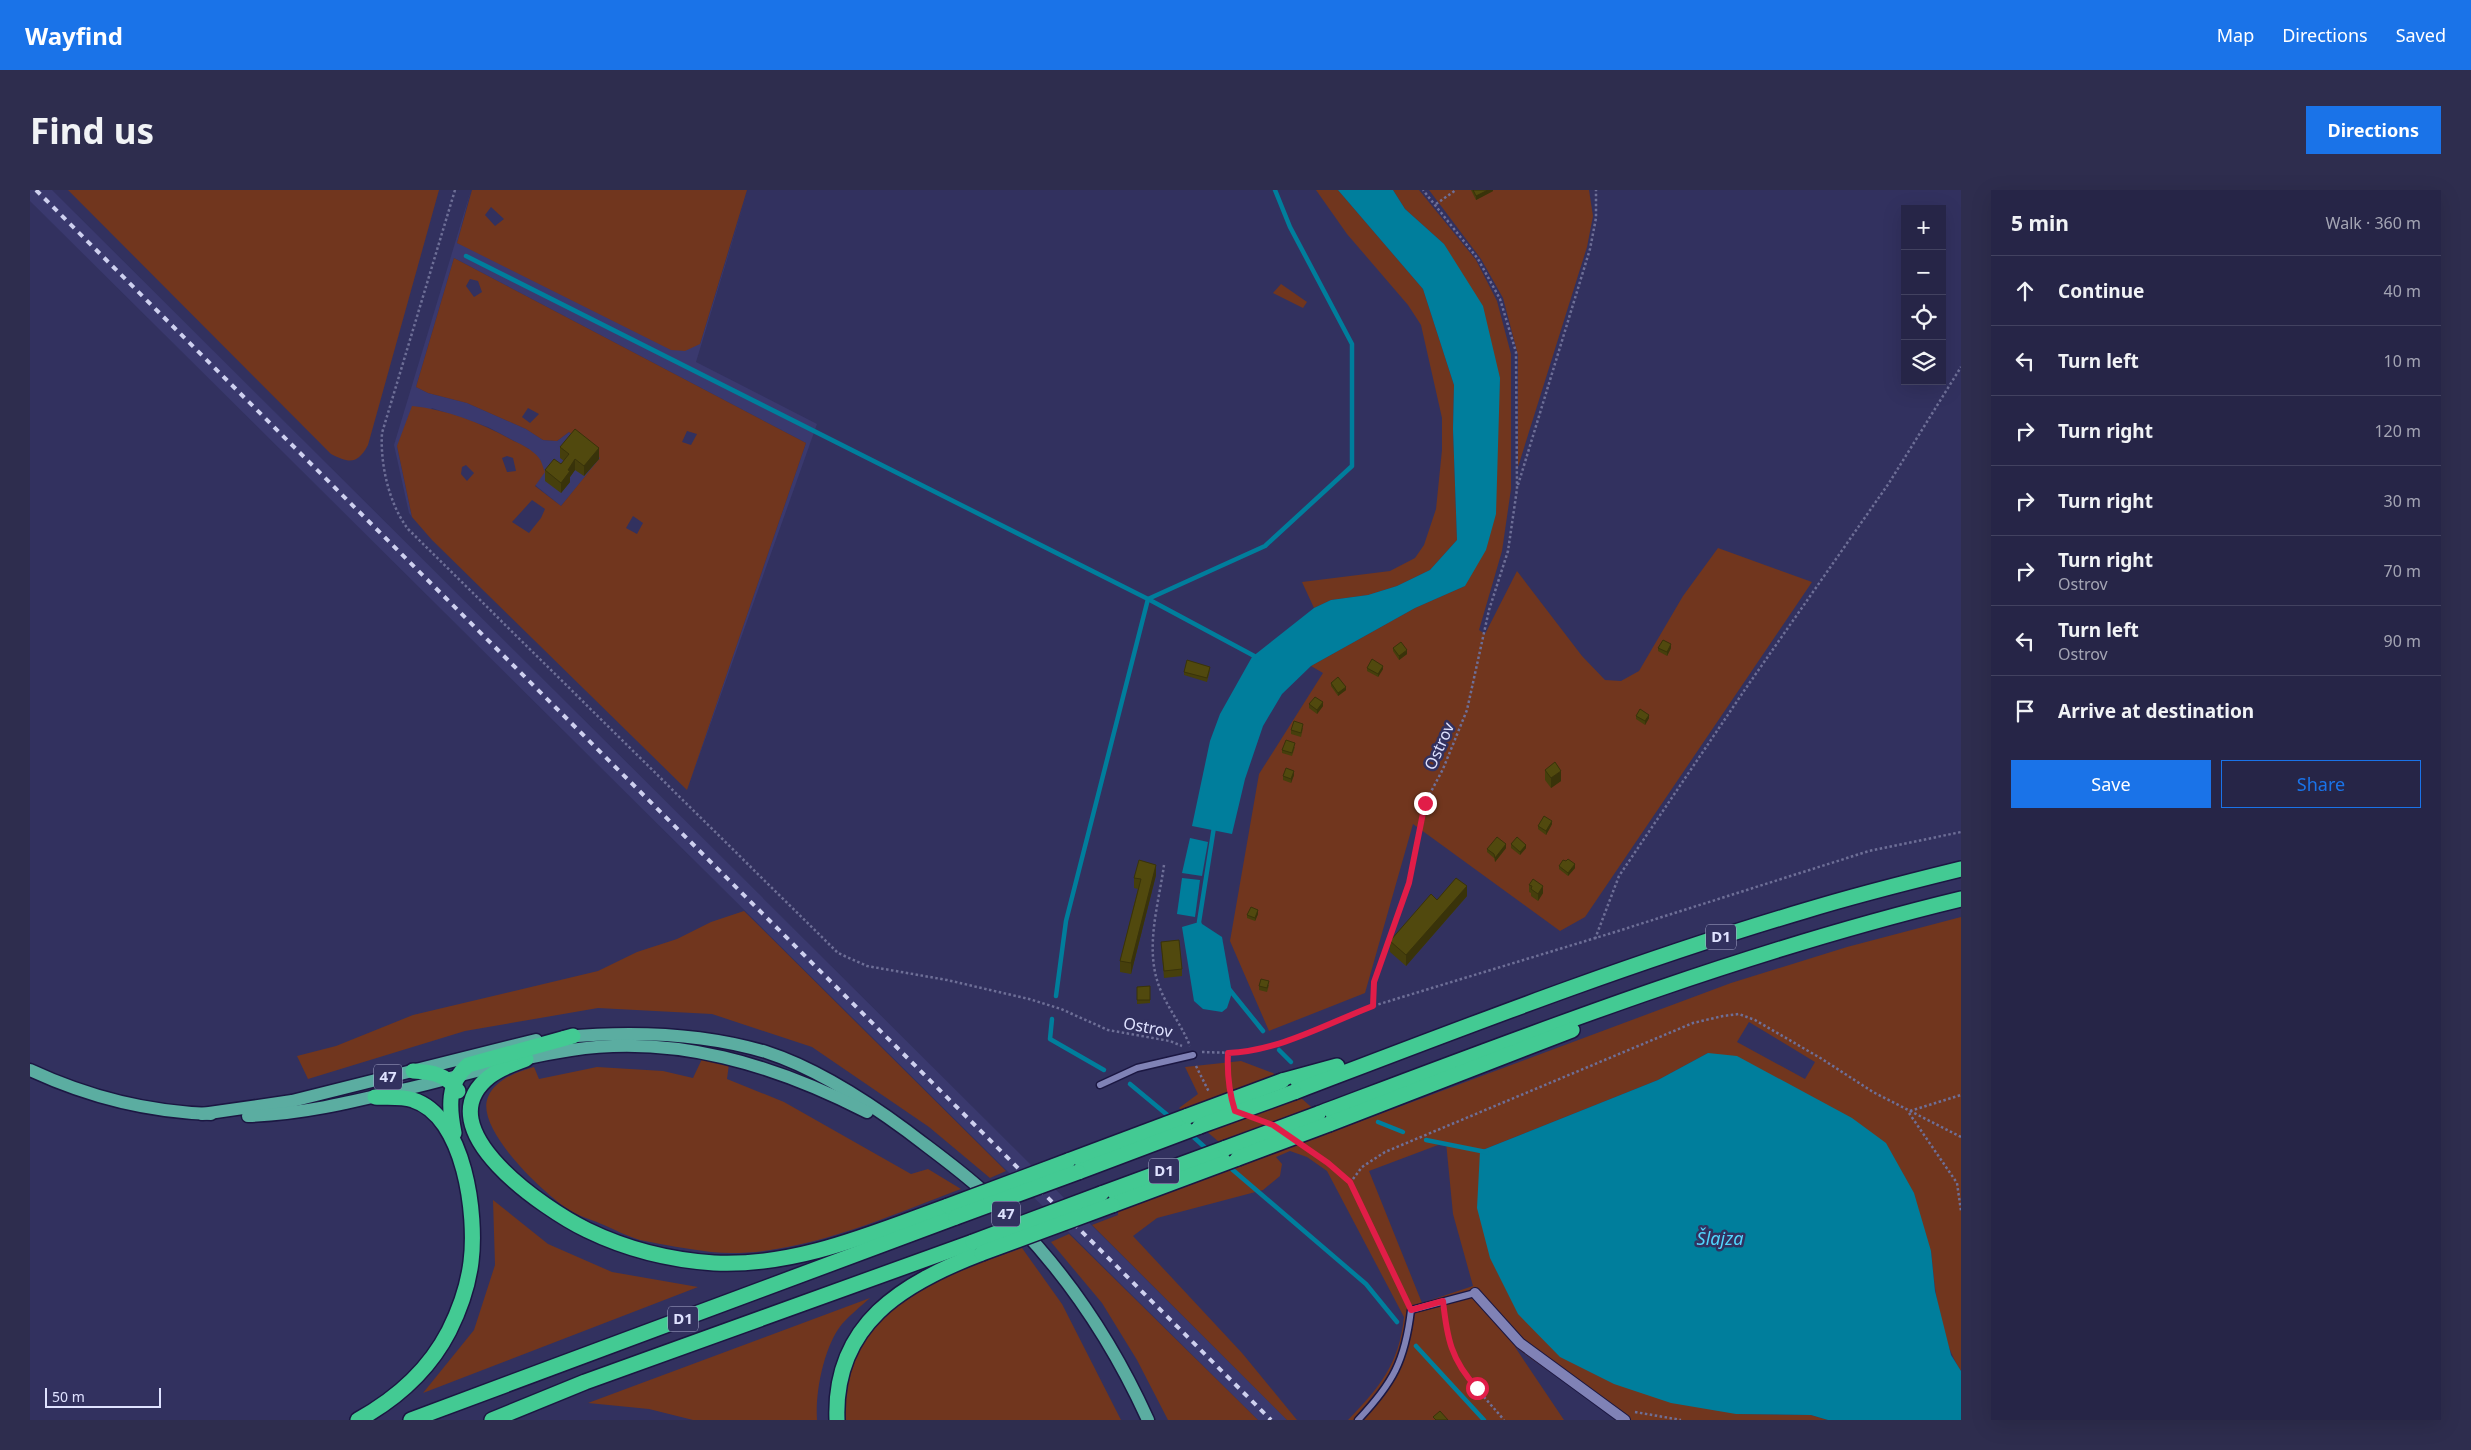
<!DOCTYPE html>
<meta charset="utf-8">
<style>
body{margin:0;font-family:"Noto Sans",sans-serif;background:#2e2d4e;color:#f1f3f6}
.controls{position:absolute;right:15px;top:15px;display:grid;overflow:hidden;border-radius:0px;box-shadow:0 5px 20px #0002}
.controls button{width:45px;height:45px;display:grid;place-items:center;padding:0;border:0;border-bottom:1px solid #424260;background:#262547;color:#f1f3f6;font:25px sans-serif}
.scale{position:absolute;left:15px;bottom:12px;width:116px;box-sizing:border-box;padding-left:5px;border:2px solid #dfe2ff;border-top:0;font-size:14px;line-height:18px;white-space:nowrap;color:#dfe2ff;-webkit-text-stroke:4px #32315f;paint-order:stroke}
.stop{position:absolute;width:15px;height:15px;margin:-11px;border:4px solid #e11d48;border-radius:50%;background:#fff}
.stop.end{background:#e11d48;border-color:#fff;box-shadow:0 1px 5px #0008}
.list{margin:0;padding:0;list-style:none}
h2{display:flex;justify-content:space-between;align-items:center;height:65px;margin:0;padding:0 20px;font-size:21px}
h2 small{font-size:16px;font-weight:400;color:#a4a5b4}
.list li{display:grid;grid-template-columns:32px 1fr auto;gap:15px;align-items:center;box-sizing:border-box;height:70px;padding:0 20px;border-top:1px solid #424260}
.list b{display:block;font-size:19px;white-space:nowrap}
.list p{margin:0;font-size:16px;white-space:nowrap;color:#a4a5b4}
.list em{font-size:16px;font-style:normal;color:#a4a5b4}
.actions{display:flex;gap:10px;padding:15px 20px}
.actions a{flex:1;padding:11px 0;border:1px solid #1a73e8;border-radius:0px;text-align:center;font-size:18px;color:#1a73e8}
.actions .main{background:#1a73e8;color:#fff}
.icon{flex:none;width:28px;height:28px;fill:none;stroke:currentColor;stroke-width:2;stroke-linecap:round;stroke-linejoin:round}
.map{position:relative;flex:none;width:1931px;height:1230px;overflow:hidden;border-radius:0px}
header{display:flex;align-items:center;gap:30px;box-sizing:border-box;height:70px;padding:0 25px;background:#1a73e8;color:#fff}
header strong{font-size:24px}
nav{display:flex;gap:28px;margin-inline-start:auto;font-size:18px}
.intro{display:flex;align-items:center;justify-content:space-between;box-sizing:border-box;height:120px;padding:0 30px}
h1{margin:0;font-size:35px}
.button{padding:12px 22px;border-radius:0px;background:#1a73e8;color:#fff;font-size:18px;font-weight:700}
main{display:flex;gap:30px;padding:0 30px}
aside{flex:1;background:#262547;border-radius:0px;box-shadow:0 5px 20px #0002}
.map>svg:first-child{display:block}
.built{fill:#3a396e}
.green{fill:#71361e;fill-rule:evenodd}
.water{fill:#007e9c}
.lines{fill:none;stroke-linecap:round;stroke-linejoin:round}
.stream{stroke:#007e9c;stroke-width:4.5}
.service-casing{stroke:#1b1742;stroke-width:9}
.minor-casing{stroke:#1b1742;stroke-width:12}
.primary-casing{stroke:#1b1742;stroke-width:15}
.motorway-casing{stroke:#1b1742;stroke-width:18}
.path{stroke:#6e6f97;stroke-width:2.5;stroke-dasharray:2.5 2.5;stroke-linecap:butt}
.service{stroke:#8082b6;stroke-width:6}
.minor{stroke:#8082b6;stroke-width:10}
.primary{stroke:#5bada1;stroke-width:12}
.motorway{stroke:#43ca93;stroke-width:15}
.rail{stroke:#ced0ef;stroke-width:4;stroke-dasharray:6 6;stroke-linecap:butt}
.motorway-bridge-casing{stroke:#1b1742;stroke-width:18;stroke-linecap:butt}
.motorway-bridge{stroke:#43ca93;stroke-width:15}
.wall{fill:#463f0c}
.shaded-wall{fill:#39330a}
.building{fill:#51490e;stroke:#39330a}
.route{stroke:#e11d48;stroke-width:6}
.labels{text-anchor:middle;stroke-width:5;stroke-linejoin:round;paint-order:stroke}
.shield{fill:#32315f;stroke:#abadcf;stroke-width:1}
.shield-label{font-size:15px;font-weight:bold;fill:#dfe2ff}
.street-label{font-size:16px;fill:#dfe2ff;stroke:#32315f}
.water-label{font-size:18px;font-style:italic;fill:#52d6fe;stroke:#32315f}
</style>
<header>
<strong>Wayfind</strong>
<nav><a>Map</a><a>Directions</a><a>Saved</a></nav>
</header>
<div class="intro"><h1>Find us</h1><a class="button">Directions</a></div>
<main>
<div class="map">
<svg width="1931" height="1230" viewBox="0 0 1931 1230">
<rect width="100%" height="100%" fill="#32315f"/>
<g class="built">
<path d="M0 0H22L1257 1230H1228L0 11Z"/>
<path d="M441 0 427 53 670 154 718 0 666 172 787 234 657 600 776 253 424 68 386 197 398 203 437 213 496 239 513 250 527 251 539 242 571 268 531 316 505 295 499 259 458 237 402 218 367 256 382 327 379 323 364 255Z"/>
</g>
<g class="green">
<path d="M38 0H409L338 255C327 275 319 273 301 264Z"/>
<path d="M442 0H717L670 154 655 161 641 160 427 53ZM461 17 474 29 465 36 455 25Z"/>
<path d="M1286 0H1308L1393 99 1424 195 1423 239 1427 350 1400 380 1367 396 1338 405 1301 410 1284 418 1272 392 1360 381 1385 368 1394 355 1406 319 1412 260V228L1391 135 1378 115 1317 44Z"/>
<path d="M1363 0H1389L1446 70 1467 111 1481 164V299L1472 361 1449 440 1455 444 1487 381 1552 466 1575 490 1591 491 1609 481 1653 406 1688 358 1782 392 1555 727 1530 741 1383 634 1335 803 1239 841 1200 751 1229 584 1293 483 1281 476 1385 418 1435 396 1467 238 1470 188 1414 54 1375 19Z"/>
<path d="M1399 0H1559L1563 26 1557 57 1488 277V165L1473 108 1451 69Z"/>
<path d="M424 68 776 253 657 600 402 350 382 327 367 256 382 216C418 220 449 232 480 249 490 254 502 259 509 268 512 272 513 278 515 282L505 296 531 316 570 268 539 242 527 251 513 250 496 239 437 213 398 203 386 197ZM440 89 448 91 452 102 444 107 436 96ZM498 218 509 224 500 233 492 227ZM657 241 667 244 661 255 652 252ZM477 266 483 268 486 281 477 282 472 268ZM436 275 444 283 437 291 431 284 432 277ZM502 310 515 319 511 328 499 343 482 332ZM603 326 613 333 607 344 596 338Z"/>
<path d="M1251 94 1277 112 1273 118 1243 103Z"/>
<path d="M714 721 976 981 960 988 899 937 782 857 682 824 568 818 435 841 278 889 267 866 306 856 383 825 568 781 607 762 647 749 681 732Z"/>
<path d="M1931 727V1181C1909 1147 1905 1100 1901 1061L1678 863 1628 890 1450 961 1706 1224 1781 1225 1798 1230H1588L1485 1157 1534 1230H1318C1350 1197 1369 1174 1374 1127L1297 981 1277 967 1260 961 1246 967 1252 974 1250 986 1233 1000 1127 1028 1103 1046 1212 1163 1267 1230H1257L1062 1035 1088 1025V1021L1215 974 1149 918 1168 904 1155 877 1211 871 1243 883 1307 940 1701 793 1817 757ZM1719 832 1785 872 1775 889 1707 852ZM1416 952 1423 1024 1443 1096 1392 1113 1339 981Z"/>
<path d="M672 869 699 874 697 889 754 912 881 984 898 979 931 999C856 1027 763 1070 681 1062 658 1059 633 1055 610 1050 596 1046 582 1038 569 1033 560 1029 549 1026 541 1021 516 1006 444 939 458 907 466 889 487 882 504 877L509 889 567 877 633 881 663 888Z"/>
<path d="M463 1010 518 1054 582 1082 668 1097 393 1203 444 1140 465 1075Z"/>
<path d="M1039 1044 1228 1230H1138L1107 1170 1072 1113 1021 1052Z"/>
<path d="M992 1058 1032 1114 1091 1230H815C815 1212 816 1194 822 1177 846 1106 929 1080 992 1058Z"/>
<path d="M840 1108C831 1116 820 1125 812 1134 794 1156 785 1202 787 1230H663L619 1219 558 1213Z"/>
</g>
<g class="water">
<path d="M1308 0H1363L1375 19 1414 54 1453 116 1470 188 1466 324 1456 360 1435 396 1385 418 1281 476 1252 504 1233 536 1215 589 1202 644 1162 636 1180 551 1190 524 1222 467 1284 418 1301 410 1338 405 1367 396 1400 380 1427 350 1423 239 1424 195 1393 99Z"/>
<path d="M1160 648 1178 652 1172 686 1152 683Z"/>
<path d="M1152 688 1170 690 1165 727 1147 724Z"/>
<path d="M1169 732 1192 747 1202 803 1197 818 1192 822 1173 819 1164 811 1152 737Z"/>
<path d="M1678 863 1707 866 1822 928 1856 953 1884 1003 1901 1061 1905 1101 1921 1165 1931 1181V1230H1798L1781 1225 1706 1224 1641 1213 1584 1194 1530 1167 1488 1124 1460 1068 1447 1018 1450 961 1628 890Z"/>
</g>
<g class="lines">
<g class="stream">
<path d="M436 66 1118 409 1228 468"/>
<path d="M1170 736 1169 732 1184 637"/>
<path d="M1199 799 1233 841"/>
<path d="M1026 806 1036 731 1118 409 1235 356 1322 276V154L1260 37 1245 0"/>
<path d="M1022 829 1020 849 1074 880"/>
<path d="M1249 860 1261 872"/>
<path d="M1100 894 1141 928"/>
<path d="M1348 932 1373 942"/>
<path d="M1159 943 1179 961"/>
<path d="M1396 950 1456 962"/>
<path d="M1197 975 1336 1094 1367 1132"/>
<path d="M1386 1156 1454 1230"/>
</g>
<g class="service-casing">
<g id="service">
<path d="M1070 895 1107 878 1163 865"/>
<path d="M1328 1230C1363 1193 1375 1171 1381 1120L1445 1103"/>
</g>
</g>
<g class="minor-casing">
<path id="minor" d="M1445 1103 1490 1153 1595 1230"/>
</g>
<g class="primary-casing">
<g id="primary">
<path d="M534 847C600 841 672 843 736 862 786 878 835 910 877 941 903 961 930 980 954 1002 1024 1065 1079 1144 1118 1230"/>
<path d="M0 880C58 907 117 922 181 924"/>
<path d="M172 924 262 911 506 850"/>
<path d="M218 926C280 924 337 908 397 894 445 882 492 867 541 860 645 844 745 875 837 922"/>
</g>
</g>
<g class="motorway-casing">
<g id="motorway">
<path d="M496 869C483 874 470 878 459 887 394 939 516 1020 557 1040 596 1059 640 1070 684 1073 766 1077 843 1043 918 1016"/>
<path d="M383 881C402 882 416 884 428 901"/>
<path d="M1252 891 1307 876"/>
<path d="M1264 902C1432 838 1601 772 1774 721 1826 705 1878 692 1931 679"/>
<path d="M1288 924C1500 844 1711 762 1931 709"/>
<path d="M1299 934 1542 840"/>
<path d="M424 943C419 918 417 893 438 875L543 846"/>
<path d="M1038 971 1158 926"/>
<path d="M1048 982 1170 936"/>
<path d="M1071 1004 1196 958"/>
<path d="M1082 1015 1208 968"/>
<path d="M328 1230C366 1209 399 1180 419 1141 430 1119 438 1096 441 1072 447 1026 435 926 383 910 371 906 357 908 345 907"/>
<path d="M381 1230 926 1027"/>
<path d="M462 1230 555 1192 943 1052"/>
<path d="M807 1230C803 1134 873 1093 952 1063"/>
</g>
</g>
<g class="path">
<path d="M425 0 352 243C350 274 359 314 378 339L808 763 837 776 917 790 999 809 1031 819 1078 840 1140 851 1152 856"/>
<path d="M1406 14 1426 0"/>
<path d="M1488 295 1560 59 1566 28V0"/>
<path d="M1134 675C1129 712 1116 753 1127 790 1134 814 1151 833 1160 856"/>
<path d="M1565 749 1589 686 1716 498 1859 293 1931 177"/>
<path d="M1343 816 1344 792 1379 693 1395 613 1413 579 1437 520 1459 420 1478 361 1487 299 1486 162 1470 109 1448 69 1393 0"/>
<path d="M1172 862 1205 863 1240 857 1343 816 1585 742 1839 661 1931 642"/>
<path d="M1197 863 1199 896"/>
<path d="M1166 876 1179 902"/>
<path d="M1880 921 1931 905"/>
<path d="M1879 923 1927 993 1931 1021"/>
<path d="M1278 958 1320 993 1376 1110"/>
<path d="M1320 993 1332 977 1355 962 1663 833 1693 826 1709 824 1725 830 1792 869 1843 902 1931 947"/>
<path d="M1414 1123C1419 1175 1442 1192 1474 1230"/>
<path d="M1605 1222 1651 1230"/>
</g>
<use href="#service" class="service"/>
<use href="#minor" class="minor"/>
<use href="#primary" class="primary"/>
<use href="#motorway" class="motorway"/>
<path class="rail" d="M6 0 1241 1230"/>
<g class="motorway-bridge-casing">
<g id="motorway-bridge">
<path d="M1158 926 1252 891"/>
<path d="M1170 936 1264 902"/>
<path d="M1196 958 1288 924"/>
<path d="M1208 968 1299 934"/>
<path d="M918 1016 1038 971"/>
<path d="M926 1027 1048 982"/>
<path d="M943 1052 1071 1004"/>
<path d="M952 1063 1082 1015"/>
</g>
</g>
<use href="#motorway-bridge" class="motorway-bridge"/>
</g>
<g class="wall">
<path d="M1441 0H1463V1L1446 10Z"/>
<path d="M530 257 569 269 554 286 545 280 540 287V292L531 303 515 291V280L531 274 534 271 530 268Z"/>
<path d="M1363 458 1377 464 1369 470 1363 461Z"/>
<path d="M1628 458H1641L1637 466 1628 461Z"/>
<path d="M1337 478 1353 479 1348 487 1337 481Z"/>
<path d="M1180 480 1177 492 1154 485V482Z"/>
<path d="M1301 493 1316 500 1308 506 1301 496Z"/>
<path d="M1279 514 1293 516 1287 524 1279 518Z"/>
<path d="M1606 526 1619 528 1615 535 1606 529Z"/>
<path d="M1273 538 1271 547 1261 544V540Z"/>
<path d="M1265 557 1262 566 1252 563V560Z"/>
<path d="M1515 580 1531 591 1521 598 1515 590Z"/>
<path d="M1264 585 1261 593 1253 590V586Z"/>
<path d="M1522 634 1516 645 1508 639V636Z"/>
<path d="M1481 654 1496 658 1490 665 1481 658Z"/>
<path d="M1476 658 1465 672 1464 668 1457 662V659Z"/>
<path d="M1529 676 1545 678 1538 686 1529 679Z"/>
<path d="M1126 685 1101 784 1090 782V771L1108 699 1104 698V688Z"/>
<path d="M1499 695 1513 703 1508 711 1501 706V703L1499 702Z"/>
<path d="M1437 706 1376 776 1360 762V751L1407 710Z"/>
<path d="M1228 724 1225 731 1217 728V725Z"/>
<path d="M1131 752 1152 779V786L1134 788Z"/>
<path d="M1239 795 1237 802 1229 800V796Z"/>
<path d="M1120 796V813L1107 814V797Z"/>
</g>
<g class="shaded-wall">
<path d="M1458 0H1463V1L1446 10V6Z"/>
<path d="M569 258V269L554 286V276Z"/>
<path d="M545 269V280L540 287V292L531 303V293L538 280Z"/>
<path d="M1641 454V458L1637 466V462Z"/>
<path d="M1377 460V464L1369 470V466Z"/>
<path d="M1353 476V479L1348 487V484Z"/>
<path d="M1316 497V500L1308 506V503Z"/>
<path d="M1293 512V516L1287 524V520Z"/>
<path d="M1619 525V528L1615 535V531Z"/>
<path d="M1264 581V585L1261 593V589Z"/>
<path d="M1531 581V591L1521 598V588Z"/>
<path d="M1522 631V634L1516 645V641Z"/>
<path d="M1476 654V658L1465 672V668Z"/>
<path d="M1496 655V658L1490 665V662Z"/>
<path d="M1545 674V678L1538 686V683Z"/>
<path d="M1126 675V685L1101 784V773Z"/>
<path d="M1437 696V706L1376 776V765Z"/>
<path d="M1513 696V703L1508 711V704Z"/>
<path d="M1228 720V724L1225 731V728Z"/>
</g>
<g class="building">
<path d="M1443 0H1458L1446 6Z"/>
<path d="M545 239 569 258 554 276 545 269 538 280 540 281 531 293 515 280 524 269 531 274 539 264 530 257Z"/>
<path d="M1633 450 1641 454 1637 462 1628 458Z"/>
<path d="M1371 452 1377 460 1369 466 1363 458Z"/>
<path d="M1342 469 1353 476 1348 484 1337 478Z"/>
<path d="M1157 470 1180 477 1177 488 1154 482Z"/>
<path d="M1308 487 1316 497 1308 503 1301 493Z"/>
<path d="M1285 507 1293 512 1287 520 1279 514Z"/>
<path d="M1610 519 1619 525 1615 531 1606 526Z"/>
<path d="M1264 531 1273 534 1271 543 1261 540Z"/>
<path d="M1256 550 1265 553 1262 563 1252 560Z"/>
<path d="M1525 572 1531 581 1521 588 1515 580Z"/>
<path d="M1256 578 1264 581 1261 589 1253 586Z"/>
<path d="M1514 626 1522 631 1516 641 1508 636Z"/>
<path d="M1467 647 1476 654 1465 668 1464 664 1457 659Z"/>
<path d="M1487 647 1496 655 1490 662 1481 654Z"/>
<path d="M1538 669 1545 674 1538 683 1529 676 1533 670 1536 671Z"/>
<path d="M1109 670 1126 675 1101 773 1090 771 1111 689 1104 688Z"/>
<path d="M1426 688 1437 696 1376 765 1360 751 1401 704 1407 710Z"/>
<path d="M1503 689 1513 696 1508 704 1501 699 1502 696 1499 695Z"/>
<path d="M1221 717 1228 720 1225 728 1217 725Z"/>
<path d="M1149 750 1152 779 1134 781 1131 752Z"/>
<path d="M1231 789 1239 791 1237 798 1229 796Z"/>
<path d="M1120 796V810H1107V797Z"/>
<path d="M1410 1221 1418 1230H1406L1403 1227Z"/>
</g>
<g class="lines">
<path class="route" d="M1395 613 1379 693 1344 792 1343 816C1296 834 1249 861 1198 863 1197 883 1199 902 1205 921L1243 935 1298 973 1320 992 1381 1120 1413 1111C1417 1148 1421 1170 1447 1198"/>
</g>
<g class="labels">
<g class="shield">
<rect x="1676" y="734.5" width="30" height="25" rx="4"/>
<rect x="344" y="874.5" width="28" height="25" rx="4"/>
<rect x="1119" y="968.5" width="30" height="25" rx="4"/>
<rect x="962" y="1011.5" width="28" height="25" rx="4"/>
<rect x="638" y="1116.5" width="30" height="25" rx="4"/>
</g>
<g class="shield-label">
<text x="1691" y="752">D1</text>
<text x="358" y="892">47</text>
<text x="1134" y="986">D1</text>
<text x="976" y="1029">47</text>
<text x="653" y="1134">D1</text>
</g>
<g class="street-label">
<text transform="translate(1409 556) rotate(-66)" y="6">Ostrov</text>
<text transform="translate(1118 837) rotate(11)" y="6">Ostrov</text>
</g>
<g class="water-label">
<text x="1690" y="1055">Šlajza</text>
</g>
</g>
</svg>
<div class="controls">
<button>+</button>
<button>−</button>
<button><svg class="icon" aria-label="locate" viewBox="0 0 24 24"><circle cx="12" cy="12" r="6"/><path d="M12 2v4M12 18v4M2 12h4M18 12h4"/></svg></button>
<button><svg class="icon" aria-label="layers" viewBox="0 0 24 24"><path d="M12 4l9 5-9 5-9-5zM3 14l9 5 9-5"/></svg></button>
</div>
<div class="scale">50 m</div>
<div class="stop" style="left:1447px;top:1198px"></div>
<div class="stop end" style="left:1395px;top:613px"></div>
</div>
<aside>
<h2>5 min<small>Walk · 360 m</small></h2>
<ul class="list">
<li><svg class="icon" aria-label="ahead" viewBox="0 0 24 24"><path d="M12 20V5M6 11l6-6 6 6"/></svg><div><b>Continue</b></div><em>40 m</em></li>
<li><svg class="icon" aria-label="left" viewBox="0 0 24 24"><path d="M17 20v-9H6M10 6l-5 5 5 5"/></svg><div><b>Turn left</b></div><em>10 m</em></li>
<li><svg class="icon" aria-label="right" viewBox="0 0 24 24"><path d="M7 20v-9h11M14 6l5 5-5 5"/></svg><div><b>Turn right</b></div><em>120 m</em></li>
<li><svg class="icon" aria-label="right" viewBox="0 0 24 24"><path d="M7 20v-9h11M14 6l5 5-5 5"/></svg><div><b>Turn right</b></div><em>30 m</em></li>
<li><svg class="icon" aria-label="right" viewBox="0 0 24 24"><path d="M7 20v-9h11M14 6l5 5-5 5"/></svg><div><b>Turn right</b><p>Ostrov</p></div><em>70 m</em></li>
<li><svg class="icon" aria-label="left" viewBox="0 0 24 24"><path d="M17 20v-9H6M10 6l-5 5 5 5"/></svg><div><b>Turn left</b><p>Ostrov</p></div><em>90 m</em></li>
<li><svg class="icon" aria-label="arrive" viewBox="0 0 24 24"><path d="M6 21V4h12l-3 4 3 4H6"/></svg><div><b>Arrive at destination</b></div></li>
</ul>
<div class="actions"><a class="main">Save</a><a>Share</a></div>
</aside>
</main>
